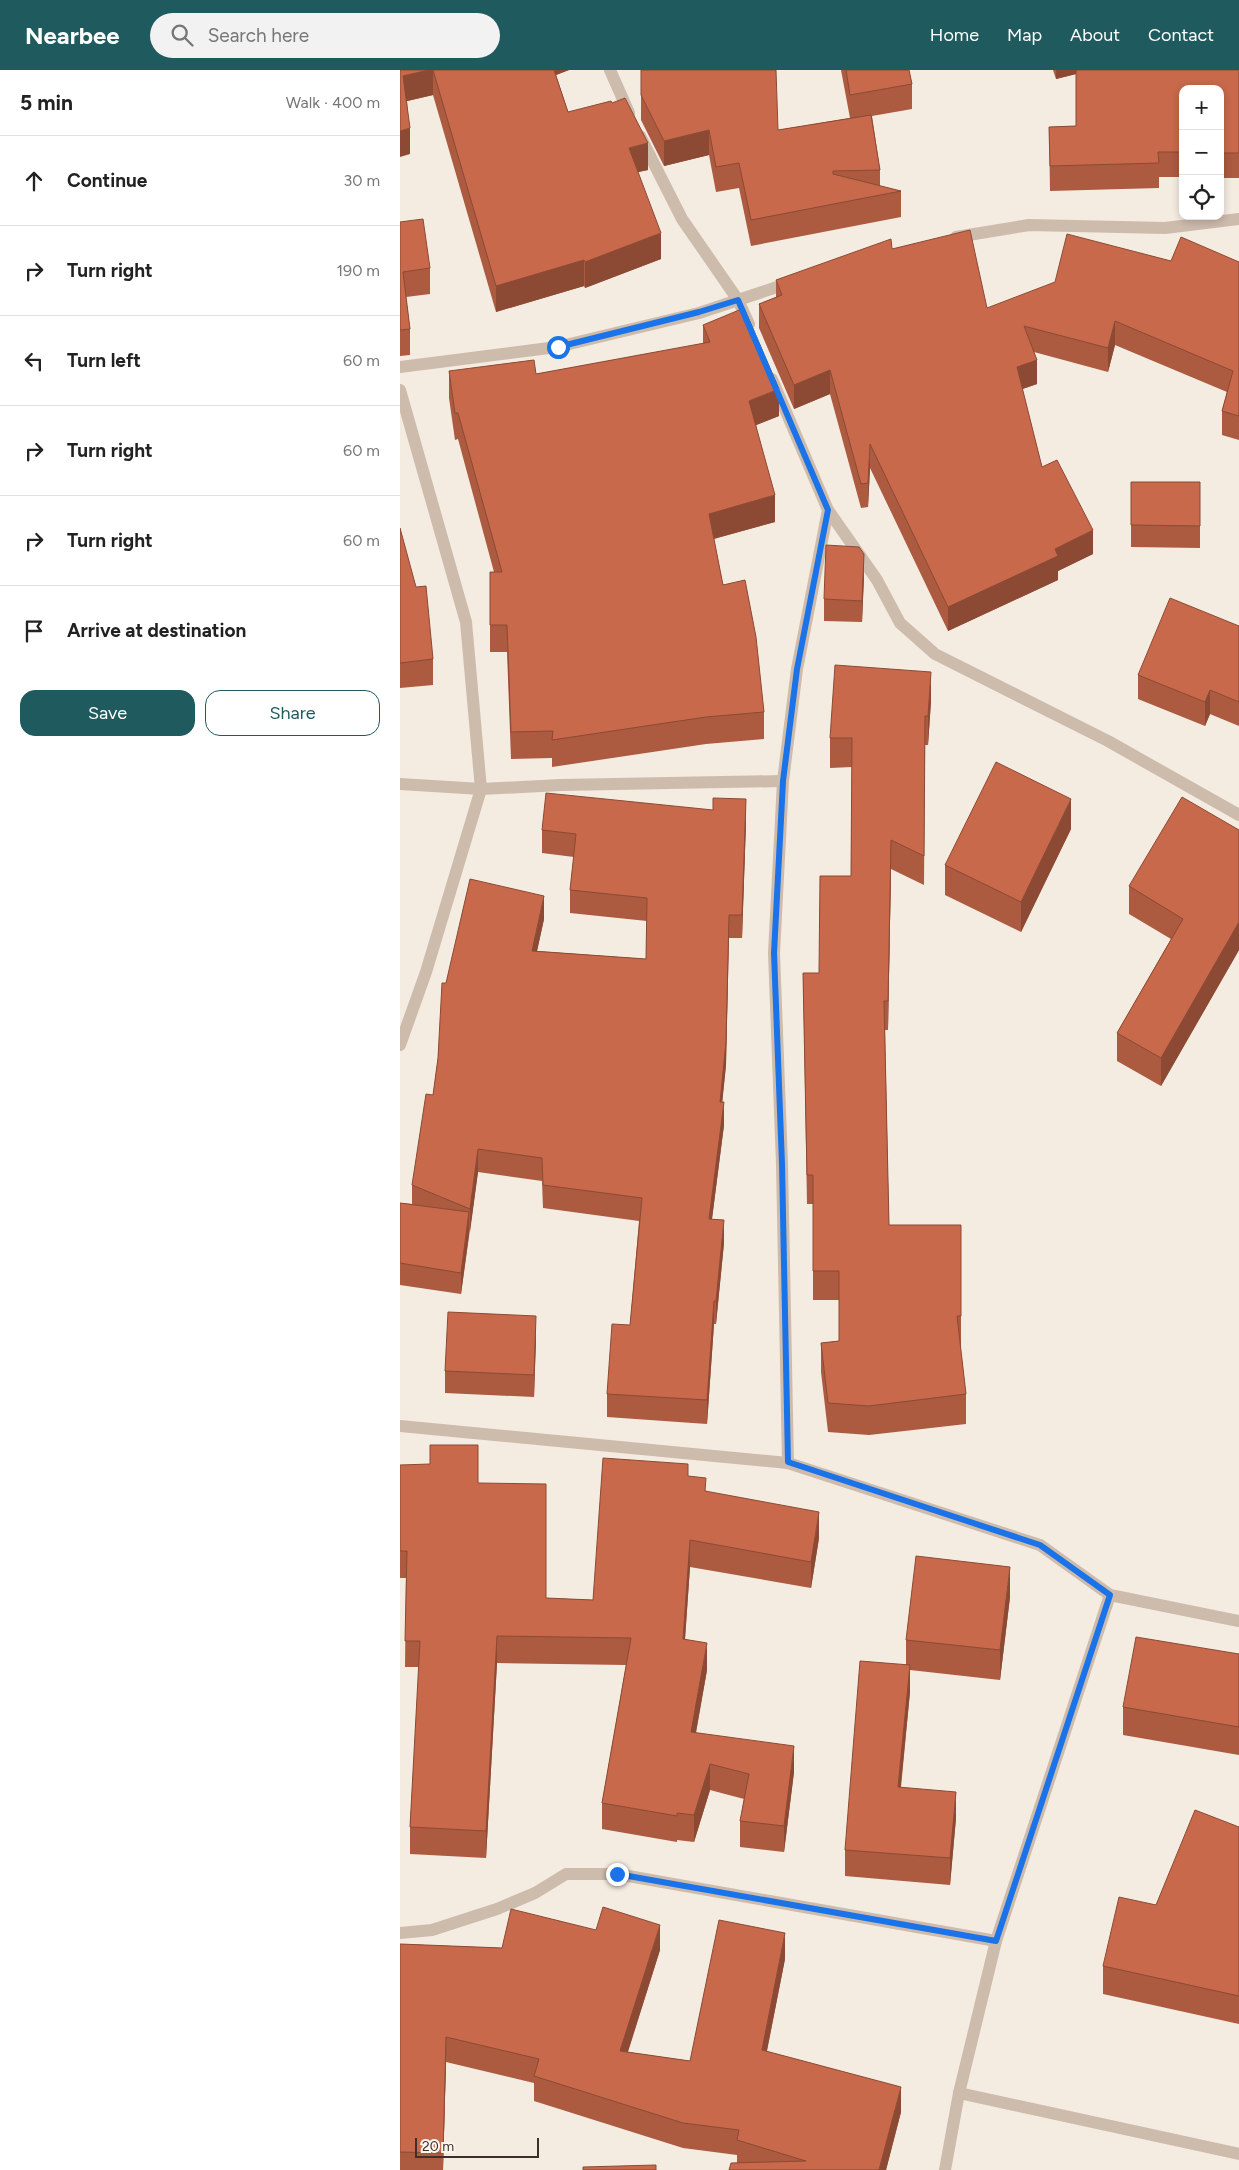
<!DOCTYPE html>
<meta charset="utf-8">
<style>
body{margin:0;font-family:Figtree,sans-serif;background:#f2f2f2;color:#222}
.controls{position:absolute;right:15px;top:15px;display:grid;overflow:hidden;border-radius:10px;box-shadow:0 2px 8px #0003}
.controls button{width:45px;height:45px;display:grid;place-items:center;padding:0;border:0;border-bottom:1px solid #e0e0e0;background:#fff;color:#222;font:25px sans-serif}
.scale{position:absolute;left:15px;bottom:12px;width:124px;box-sizing:border-box;padding-left:5px;border:2px solid #3b302b;border-top:0;font-size:14px;line-height:18px;white-space:nowrap;color:#3b302b;-webkit-text-stroke:4px #fbf5ee;paint-order:stroke}
.stop{position:absolute;width:15px;height:15px;margin:-11px;border:4px solid #1a73e8;border-radius:50%;background:#fff}
.stop.end{background:#1a73e8;border-color:#fff;box-shadow:0 1px 5px #0008}
.list{margin:0;padding:0;list-style:none}
h2{display:flex;justify-content:space-between;align-items:center;height:65px;margin:0;padding:0 20px;font-size:21px}
h2 small{font-size:16px;font-weight:400;color:#767676}
.list li{display:grid;grid-template-columns:32px 1fr auto;gap:15px;align-items:center;box-sizing:border-box;height:90px;padding:0 20px;border-top:1px solid #e0e0e0}
.list b{display:block;font-size:19px;white-space:nowrap}
.list em{font-size:16px;font-style:normal;color:#767676}
.actions{display:flex;gap:10px;padding:15px 20px}
.actions a{flex:1;padding:11px 0;border:1px solid #1f5a5e;border-radius:15px;text-align:center;font-size:18px;color:#1f5a5e}
.actions .main{background:#1f5a5e;color:#fff}
.icon{flex:none;width:28px;height:28px;fill:none;stroke:currentColor;stroke-width:2;stroke-linecap:round;stroke-linejoin:round}
.map{position:relative;flex:none;width:839px;height:2100px;overflow:hidden}
header{display:flex;align-items:center;gap:30px;box-sizing:border-box;height:70px;padding:0 25px;background:#1f5a5e;color:#fff}
header strong{font-size:24px}
nav{display:flex;gap:28px;margin-inline-start:auto;font-size:18px}
.search{width:350px;height:45px;background:#f2f2f2;display:flex;align-items:center;gap:12px;box-sizing:border-box;padding:0 18px;border-radius:28px;color:#767676;font-size:19px}
main{display:flex}
aside{flex:1;background:#fff}
.map>svg:first-child{display:block}
.lines{fill:none;stroke-linecap:round;stroke-linejoin:round}
.minor{stroke:#cdbbac;stroke-width:12}
.wall{fill:#ac5a40}
.shaded-wall{fill:#8c4a34}
.building{fill:#c8694b;stroke:#8c4a34}
.route{stroke:#1a73e8;stroke-width:6}
</style>
<header>
<strong>Nearbee</strong>
<div class="search"><svg class="icon" aria-label="search" viewBox="0 0 24 24"><circle cx="10" cy="10" r="6"/><path d="M15 15l6 6"/></svg>Search here</div>
<nav><a>Home</a><a>Map</a><a>About</a><a>Contact</a></nav>
</header>
<main>
<aside>
<h2>5 min<small>Walk · 400 m</small></h2>
<ul class="list">
<li><svg class="icon" aria-label="ahead" viewBox="0 0 24 24"><path d="M12 20V5M6 11l6-6 6 6"/></svg><div><b>Continue</b></div><em>30 m</em></li>
<li><svg class="icon" aria-label="right" viewBox="0 0 24 24"><path d="M7 20v-9h11M14 6l5 5-5 5"/></svg><div><b>Turn right</b></div><em>190 m</em></li>
<li><svg class="icon" aria-label="left" viewBox="0 0 24 24"><path d="M17 20v-9H6M10 6l-5 5 5 5"/></svg><div><b>Turn left</b></div><em>60 m</em></li>
<li><svg class="icon" aria-label="right" viewBox="0 0 24 24"><path d="M7 20v-9h11M14 6l5 5-5 5"/></svg><div><b>Turn right</b></div><em>60 m</em></li>
<li><svg class="icon" aria-label="right" viewBox="0 0 24 24"><path d="M7 20v-9h11M14 6l5 5-5 5"/></svg><div><b>Turn right</b></div><em>60 m</em></li>
<li><svg class="icon" aria-label="arrive" viewBox="0 0 24 24"><path d="M6 21V4h12l-3 4 3 4H6"/></svg><div><b>Arrive at destination</b></div></li>
</ul>
<div class="actions"><a class="main">Save</a><a>Share</a></div>
</aside>
<div class="map">
<svg width="839" height="2100" viewBox="0 0 839 2100">
<rect width="100%" height="100%" fill="#f4ebe1"/>
<g class="lines">
<g class="minor">
<path d="M210 0 229 43"/>
<path d="M240 66 282 149 338 230 349 254"/>
<path d="M556 167 629 155 765 158 839 149"/>
<path d="M0 297 157 277 299 243 392 212"/>
<path d="M372 309 428 440 477 510 500 553 535 584 708 671 839 745"/>
<path d="M0 320 66 552 81 719 26 902 0 975"/>
<path d="M0 714 81 719 160 715 383 711"/>
<path d="M0 1356 388 1393 640 1475 710 1525 839 1551"/>
<path d="M388 1393 382 1094 374 883 383 711 397 599 428 440"/>
<path d="M0 1863 32 1860 97 1839 135 1823 166 1804H217L596 1871"/>
<path d="M559 2023 839 2084"/>
<path d="M545 2100 559 2023 596 1871 710 1525"/>
</g>
</g>
<g class="wall">
<path d="M0 0H169L156 5 168 42 248 100 238 102 261 189 185 218 184 216 96 242 33 25 7 31 10 84Z"/>
<path d="M241 0 378 60 450 48 441 0H509L512 14V39L472 46 480 100V116L501 121V147L351 176 339 118 316 122 309 85 264 96 241 50Z"/>
<path d="M653 0H839V108H820V19H783V107H759V118L650 121 649 57 676 56V4L656 9Z"/>
<path d="M0 152 30 198V224L6 227 10 259V285L0 286Z"/>
<path d="M492 179 587 238 771 191 839 192V370L822 365V341L827 322 715 275 708 302 634 282 637 314 622 319 642 397 693 484 658 501V510L548 561 470 398 468 437 461 438 430 324 394 339 359 258V234L376 227V210Z"/>
<path d="M303 255 379 346 356 355 375 452 314 469 323 515 364 642V669L306 674 152 697V688L111 689 107 582H90V502H94L58 369 55 370 49 328V301L136 304 303 274Z"/>
<path d="M731 412H800V478L731 477Z"/>
<path d="M0 458 33 589V615L0 618Z"/>
<path d="M464 506 462 552 424 551V529Z"/>
<path d="M839 556V656L810 644 805 656 738 629V605Z"/>
<path d="M531 631 528 675H525L524 815 491 799 488 960H485L489 1155H561V1276H560L566 1324V1354L469 1365 428 1362 421 1302V1273L439 1271V1230H413V1134H407L403 903H419L451 806 452 697 430 698V668Z"/>
<path d="M346 752 342 868H329L326 995 322 1032 324 1055 312 1149 324 1173 316 1254H314L307 1354 207 1347V1324L230 1255 239 1151 143 1138 142 1111 78 1102 61 1224 0 1215V1133L12 1134V1115L33 1025 38 988 46 913 144 849 137 881 246 889 247 851 170 843V820L174 787 142 783V760Z"/>
<path d="M671 759 621 862 545 825V795Z"/>
<path d="M839 760V880L761 1016 717 991V963L771 869 729 844V816Z"/>
<path d="M136 1267 134 1327 45 1323V1301Z"/>
<path d="M0 1395 78 1413 146 1528 193 1530 288 1406 306 1421 419 1468 411 1518 290 1497 285 1570 307 1600 296 1663 394 1702 384 1782 340 1777V1751L344 1729 310 1720 294 1772 277 1770V1772L202 1759V1733L226 1595 97 1593 86 1788 10 1784V1757L19 1597H5L6 1508H0Z"/>
<path d="M610 1527 600 1610 510 1600V1622L501 1717 556 1748 550 1815 445 1806V1780L506 1595V1570Z"/>
<path d="M839 1584V1685L723 1665V1637Z"/>
<path d="M839 1757V1954L703 1924V1896L756 1835Z"/>
<path d="M0 1874 102 1878 260 1880 228 1982 290 1991 385 1889 367 1981 501 2042 486 2100 337 2093V2085L283 2078 134 2031V2013L46 1992 43 2100H0Z"/>
</g>
<g class="shaded-wall">
<path d="M29 0H33V25L3 32V6Z"/>
<path d="M148 0H169L148 8Z"/>
<path d="M656 0H676V4L656 9Z"/>
<path d="M10 58V84L0 87V61Z"/>
<path d="M309 60V85L264 96V71Z"/>
<path d="M248 73V100L229 104V78Z"/>
<path d="M261 163V189L185 218V192Z"/>
<path d="M184 190V216L96 242V216Z"/>
<path d="M715 251V275L708 302V278Z"/>
<path d="M637 290V314L617 321V297Z"/>
<path d="M430 300V324L394 339V315Z"/>
<path d="M379 319V346L349 358V331Z"/>
<path d="M470 374V398L468 437V413Z"/>
<path d="M375 425V452L309 470V444Z"/>
<path d="M693 460V484L658 501V510L548 561V537L655 479Z"/>
<path d="M464 484V506L462 552V531Z"/>
<path d="M531 602V631L528 675V646Z"/>
<path d="M810 620V644L805 656V632Z"/>
<path d="M346 729V752L342 868V845Z"/>
<path d="M671 729V759L621 862V832Z"/>
<path d="M491 770V799L488 960V931Z"/>
<path d="M144 826V849L132 904V881Z"/>
<path d="M329 845 326 995 320 1055V1032Z"/>
<path d="M839 852V880L761 1016V988Z"/>
<path d="M324 1032V1055L309 1172V1149Z"/>
<path d="M78 1079V1102L70 1162V1139Z"/>
<path d="M69 1142V1164L61 1224V1203Z"/>
<path d="M324 1150V1173L316 1254V1231Z"/>
<path d="M314 1231V1254L307 1354V1330Z"/>
<path d="M136 1246V1267L134 1327V1305Z"/>
<path d="M419 1442V1468L411 1518V1492Z"/>
<path d="M290 1470V1497L283 1596V1569Z"/>
<path d="M610 1497V1527L600 1610V1580Z"/>
<path d="M97 1566V1593L86 1788V1761Z"/>
<path d="M307 1573V1600L291 1689V1662Z"/>
<path d="M510 1595V1622L498 1743V1717Z"/>
<path d="M394 1676V1702L384 1782V1756Z"/>
<path d="M310 1694V1720L294 1772V1745Z"/>
<path d="M556 1722V1748L550 1815V1788Z"/>
<path d="M260 1855V1880L220 2006V1981Z"/>
<path d="M385 1863V1889L362 2005V1980Z"/>
<path d="M46 1967V1992L43 2100V2083Z"/>
<path d="M501 2017V2042L486 2100H479Z"/>
</g>
<g class="building">
<path d="M0 0H29L3 6 10 58 0 61Z"/>
<path d="M33 0H154L168 42 211 31 212 33 225 28 248 73 229 78 261 163 185 192 184 190 96 216Z"/>
<path d="M241 0H376L378 60 471 45 480 100 433 101V104L501 121 351 150 339 93 316 97 309 60 264 71 241 25Z"/>
<path d="M446 0H509L512 14 450 25Z"/>
<path d="M676 0H839V83H820V19H783V82H758L759 93 650 96 649 57 676 56Z"/>
<path d="M23 149 30 198 3 202 10 259 0 260V152Z"/>
<path d="M570 160 587 238 655 212 667 164 771 191 781 167 839 192V346L822 341 833 301 715 251 708 278 624 256 637 290 617 297 642 397 657 390 693 460 655 479 658 486 548 537 470 374 468 413 461 414 430 300 394 315 359 234 382 225 376 210 491 169 492 179Z"/>
<path d="M344 238 379 319 349 331 375 425 309 444 323 515 345 510 356 567 364 642 306 647 152 670 153 661 111 662 107 555H90V502H102L58 343H55L49 301 134 290 136 304 310 272 303 255Z"/>
<path d="M731 412H800V456L731 455Z"/>
<path d="M0 458 16 517 26 516 33 589 0 593Z"/>
<path d="M426 475 459 477 464 484 462 531 424 529Z"/>
<path d="M770 528 839 556V632L810 620 805 632 738 605Z"/>
<path d="M435 595 531 602 528 646H525L524 786 491 770 488 931H484L489 1155H561V1246H557L566 1324 469 1336 428 1333 421 1273 439 1271V1201H413V1105H407L403 903H419L420 806H451L452 668H430Z"/>
<path d="M596 692 671 729 621 832 545 795Z"/>
<path d="M146 723 313 740V728L346 729 342 845H329L326 972 320 1032H324L309 1149 324 1150 316 1231H314L307 1330 207 1324 212 1254 230 1255 242 1128 143 1115 142 1088 78 1079 70 1139 12 1115 26 1024 33 1025 38 988 42 913H46L70 809 144 826 132 881 246 889 247 828 170 820 176 764 142 760Z"/>
<path d="M782 727 839 760V852L761 988 717 963 783 849 729 816Z"/>
<path d="M0 1133 69 1142 61 1203 0 1193Z"/>
<path d="M48 1242 136 1246 134 1305 45 1301Z"/>
<path d="M30 1375H78V1413L146 1414V1528L193 1530 203 1388 288 1394V1406L306 1408 305 1421 419 1442 411 1492 290 1470 283 1569 307 1573 291 1662 394 1676 384 1756 340 1751 349 1704 310 1694 294 1745 277 1743V1746L202 1733 231 1568 97 1566 86 1761 10 1757 20 1571H5L7 1481H0V1395L30 1394Z"/>
<path d="M516 1486 610 1497 600 1580 506 1570Z"/>
<path d="M736 1567 839 1584V1657L723 1637Z"/>
<path d="M460 1591 510 1595 498 1717 556 1722 550 1788 445 1780Z"/>
<path d="M795 1740 839 1757V1926L703 1896 719 1827 756 1835Z"/>
<path d="M203 1837 260 1855 220 1981 290 1991 319 1850 385 1863 362 1980 501 2017 479 2100H329L331 2093 406 2091 337 2070 339 2060 283 2053 134 2006 139 1989 46 1967 43 2083 0 2082V1874L102 1878 111 1839 196 1860Z"/>
<path d="M256 2095V2100H183V2097Z"/>
</g>
<g class="lines">
<path class="route" d="M158 277 299 242 338 230 428 440 397 599 383 711 374 883 382 1094 388 1392 640 1475 710 1525 596 1871 217 1804"/>
</g>
</svg>
<div class="controls">
<button>+</button>
<button>−</button>
<button><svg class="icon" aria-label="locate" viewBox="0 0 24 24"><circle cx="12" cy="12" r="6"/><path d="M12 2v4M12 18v4M2 12h4M18 12h4"/></svg></button>
</div>
<div class="scale">20 m</div>
<div class="stop" style="left:158px;top:277px"></div>
<div class="stop end" style="left:217px;top:1804px"></div>
</div>
</main>
